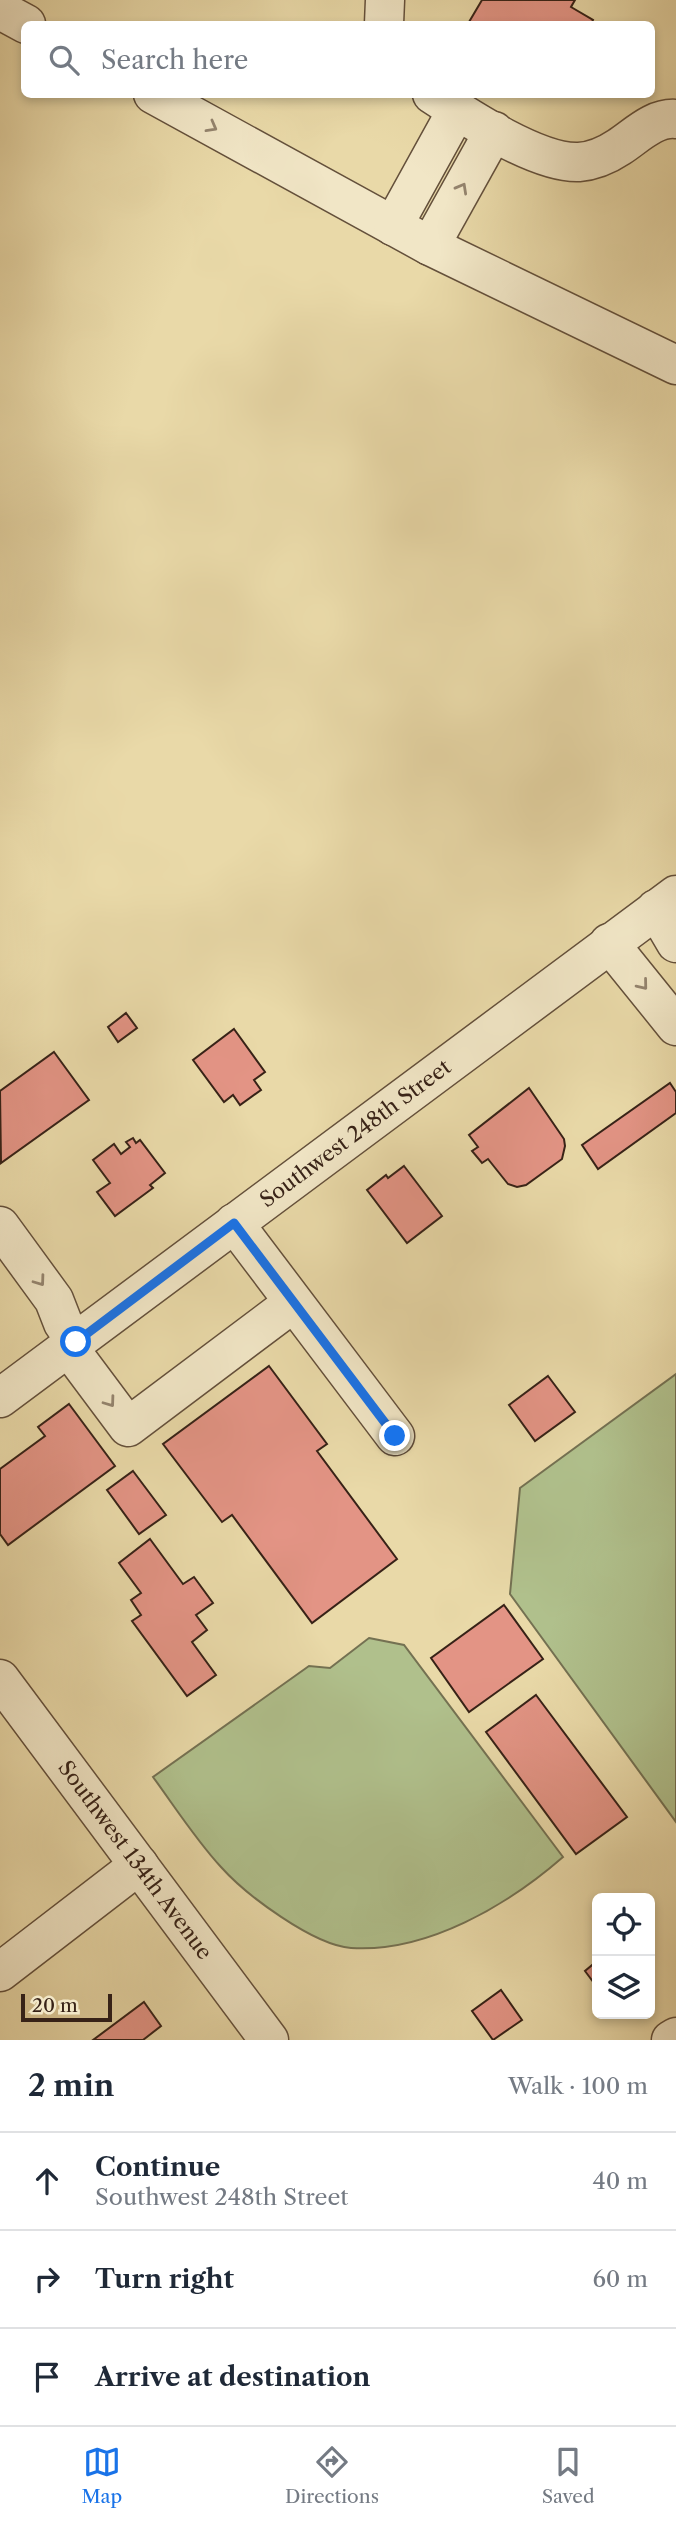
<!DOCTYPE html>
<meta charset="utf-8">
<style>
body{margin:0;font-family:"Libre Caslon Text",serif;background:#f6f6f7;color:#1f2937}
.controls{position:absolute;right:21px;bottom:21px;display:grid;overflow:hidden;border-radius:10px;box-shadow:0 4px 10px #0003}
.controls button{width:63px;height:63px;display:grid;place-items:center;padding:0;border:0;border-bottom:2px solid #e0e1e3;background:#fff;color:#1f2937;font:35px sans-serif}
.scale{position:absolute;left:21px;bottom:18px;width:91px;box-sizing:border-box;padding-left:7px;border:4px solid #372217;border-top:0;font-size:19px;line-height:24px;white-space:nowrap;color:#372217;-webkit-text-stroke:5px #f1e6c6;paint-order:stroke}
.stop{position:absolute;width:21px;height:21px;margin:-16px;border:5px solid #1a73e8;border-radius:50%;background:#fff}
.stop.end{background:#1a73e8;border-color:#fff;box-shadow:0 2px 7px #0008}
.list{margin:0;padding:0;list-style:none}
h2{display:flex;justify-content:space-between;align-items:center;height:91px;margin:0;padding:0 28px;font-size:30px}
h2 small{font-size:23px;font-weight:400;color:#747a83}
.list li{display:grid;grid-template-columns:46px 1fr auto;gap:21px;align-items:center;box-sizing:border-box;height:98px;padding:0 28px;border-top:2px solid #e0e1e3}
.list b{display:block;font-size:26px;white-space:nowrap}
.list p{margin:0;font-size:23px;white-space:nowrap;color:#747a83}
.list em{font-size:23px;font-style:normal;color:#747a83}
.icon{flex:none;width:38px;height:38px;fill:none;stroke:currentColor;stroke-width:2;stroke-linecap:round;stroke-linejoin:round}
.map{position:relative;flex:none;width:676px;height:2040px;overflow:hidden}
.search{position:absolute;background:#fff;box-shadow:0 4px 10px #0003;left:21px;right:21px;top:21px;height:77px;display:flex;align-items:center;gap:18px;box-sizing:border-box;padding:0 24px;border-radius:10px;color:#747a83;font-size:26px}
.sheet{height:385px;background:#fff}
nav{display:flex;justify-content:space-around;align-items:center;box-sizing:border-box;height:98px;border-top:2px solid #e0e1e3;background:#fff;font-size:19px;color:#747a83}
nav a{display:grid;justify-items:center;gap:4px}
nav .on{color:#1a73e8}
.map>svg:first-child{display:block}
.green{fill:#b0c08c;stroke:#747152;stroke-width:2}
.building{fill:#e39485;stroke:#372217;stroke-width:2}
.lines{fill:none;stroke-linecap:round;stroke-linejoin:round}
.minor-casing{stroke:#64503b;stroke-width:41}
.minor{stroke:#f1e6c6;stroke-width:38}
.oneway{stroke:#94846e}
.route{stroke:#1a73e8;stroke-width:9}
.labels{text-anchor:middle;stroke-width:6;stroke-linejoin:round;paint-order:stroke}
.street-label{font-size:21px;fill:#372217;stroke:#f1e6c6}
</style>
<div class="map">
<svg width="676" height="2040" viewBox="0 0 676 2040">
<rect width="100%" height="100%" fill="#e9d9a8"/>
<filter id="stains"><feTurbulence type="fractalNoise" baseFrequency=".00286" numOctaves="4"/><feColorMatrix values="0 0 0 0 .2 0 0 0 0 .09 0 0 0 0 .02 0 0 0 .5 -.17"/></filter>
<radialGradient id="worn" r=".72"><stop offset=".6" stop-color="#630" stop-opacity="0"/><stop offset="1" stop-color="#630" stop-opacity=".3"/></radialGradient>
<g class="green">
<path d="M676 1374V1822L510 1594 520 1488Z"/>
<path d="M369 1638 404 1645 563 1857C508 1905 427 1953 351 1948 313 1945 246 1895 221 1867 196 1840 175 1807 153 1777L309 1666 330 1668Z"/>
</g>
<g class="building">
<path d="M482 0H575L571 7 593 20 591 24H474L469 22Z"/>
<path d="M126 1013 137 1028 118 1042 108 1027Z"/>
<path d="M234 1029 265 1072 254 1080 261 1090 240 1105 233 1095 224 1102 193 1060Z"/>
<path d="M54 1052 89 1100 1 1163 0 1091Z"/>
<path d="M670 1083 676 1092V1113L598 1169 582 1145Z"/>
<path d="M529 1088 564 1139 565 1146 562 1159 526 1185 517 1187 508 1184 488 1159 482 1163 472 1151 478 1147 469 1135Z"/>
<path d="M133 1138 136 1143 140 1140 165 1173 150 1185 153 1188 115 1216 97 1192 110 1183 93 1160 114 1144 121 1154 130 1147 126 1142Z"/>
<path d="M404 1166 442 1216 407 1243 367 1190 386 1175 388 1178Z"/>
<path d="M269 1366 327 1444 317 1451 397 1559 312 1623 232 1515 222 1522 163 1444Z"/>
<path d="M548 1376 575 1412 535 1441 509 1405Z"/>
<path d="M69 1404 115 1466 8 1545 0 1534V1469L45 1436 38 1427Z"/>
<path d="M133 1471 166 1515 139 1534 107 1490Z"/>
<path d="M150 1539 183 1584 194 1577 213 1603 196 1615 207 1630 192 1642 216 1675 187 1696 132 1621 141 1615 131 1600 141 1593 119 1563Z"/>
<path d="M504 1605 543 1659 469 1712 431 1658Z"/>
<path d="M536 1695 627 1817 576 1854 486 1732Z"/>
<path d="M597 1961V1987L585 1971Z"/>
<path d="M501 1990 522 2020 493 2040 472 2011Z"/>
<path d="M144 2002 161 2026 143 2040H93Z"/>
</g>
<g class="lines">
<g class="minor-casing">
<g id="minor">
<path d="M0 10 26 24"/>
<path d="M384 24 385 0"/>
<path d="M153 94 430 246 676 365"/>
<path d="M432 94C467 117 538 164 579 162 593 161 607 155 619 147 636 136 654 117 676 119"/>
<path d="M393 226 457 110"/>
<path d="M430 246 494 131"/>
<path d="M656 909 676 943"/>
<path d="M609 943 676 1026"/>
<path d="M234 1223 395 1436"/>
<path d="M0 1226 54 1300 63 1323 76 1342"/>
<path d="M69 1348 128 1427 293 1303"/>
<path id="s1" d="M0 1398 676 895"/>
<path id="s2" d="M0 1679 269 2040"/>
<path d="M0 1972 139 1865"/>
<path d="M671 2040 676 2037"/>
</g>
</g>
<use href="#minor" class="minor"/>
</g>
<defs><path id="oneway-chevron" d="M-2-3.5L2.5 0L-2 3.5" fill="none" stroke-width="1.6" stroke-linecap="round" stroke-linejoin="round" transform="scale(1.75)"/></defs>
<g class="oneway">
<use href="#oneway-chevron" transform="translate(212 127) rotate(29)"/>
<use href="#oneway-chevron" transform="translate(462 188) rotate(-61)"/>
<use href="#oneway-chevron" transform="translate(643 985) rotate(51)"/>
<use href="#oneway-chevron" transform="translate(40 1281) rotate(54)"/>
<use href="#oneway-chevron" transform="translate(110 1402) rotate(54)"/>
</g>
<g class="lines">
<path class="route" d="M76 1342 234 1223 395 1436"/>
</g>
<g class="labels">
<g class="street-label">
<text dy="7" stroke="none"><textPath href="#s1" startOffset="443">Southwest 248th Street</textPath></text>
<text dy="7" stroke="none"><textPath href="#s2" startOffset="226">Southwest 134th Avenue</textPath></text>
</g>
</g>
<rect width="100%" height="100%" filter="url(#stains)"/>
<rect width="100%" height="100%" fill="url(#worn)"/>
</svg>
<div class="controls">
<button><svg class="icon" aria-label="locate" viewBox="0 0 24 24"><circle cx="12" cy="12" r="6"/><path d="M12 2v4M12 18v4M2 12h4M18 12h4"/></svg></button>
<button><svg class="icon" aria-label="layers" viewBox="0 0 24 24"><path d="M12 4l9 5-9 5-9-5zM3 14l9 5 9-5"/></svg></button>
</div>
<div class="scale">20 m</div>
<div class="stop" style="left:76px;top:1342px"></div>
<div class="stop end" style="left:395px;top:1436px"></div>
<div class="search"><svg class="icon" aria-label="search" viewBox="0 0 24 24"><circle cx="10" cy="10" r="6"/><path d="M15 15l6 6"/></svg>Search here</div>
</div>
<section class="sheet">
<h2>2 min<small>Walk · 100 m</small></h2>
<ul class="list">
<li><svg class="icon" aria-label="ahead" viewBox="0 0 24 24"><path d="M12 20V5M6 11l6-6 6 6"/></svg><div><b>Continue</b><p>Southwest 248th Street</p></div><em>40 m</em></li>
<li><svg class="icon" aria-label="right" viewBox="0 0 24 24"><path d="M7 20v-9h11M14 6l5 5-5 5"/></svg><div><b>Turn right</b></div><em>60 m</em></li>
<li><svg class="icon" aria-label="arrive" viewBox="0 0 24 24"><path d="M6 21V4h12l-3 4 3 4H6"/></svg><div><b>Arrive at destination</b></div></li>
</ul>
</section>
<nav>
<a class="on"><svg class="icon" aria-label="map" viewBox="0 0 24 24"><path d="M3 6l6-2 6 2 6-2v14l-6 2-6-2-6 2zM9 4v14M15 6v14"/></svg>Map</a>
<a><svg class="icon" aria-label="directions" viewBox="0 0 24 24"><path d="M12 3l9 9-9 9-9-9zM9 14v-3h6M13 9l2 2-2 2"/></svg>Directions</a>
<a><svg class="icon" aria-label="saved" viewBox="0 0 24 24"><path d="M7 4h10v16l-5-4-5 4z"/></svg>Saved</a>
</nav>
